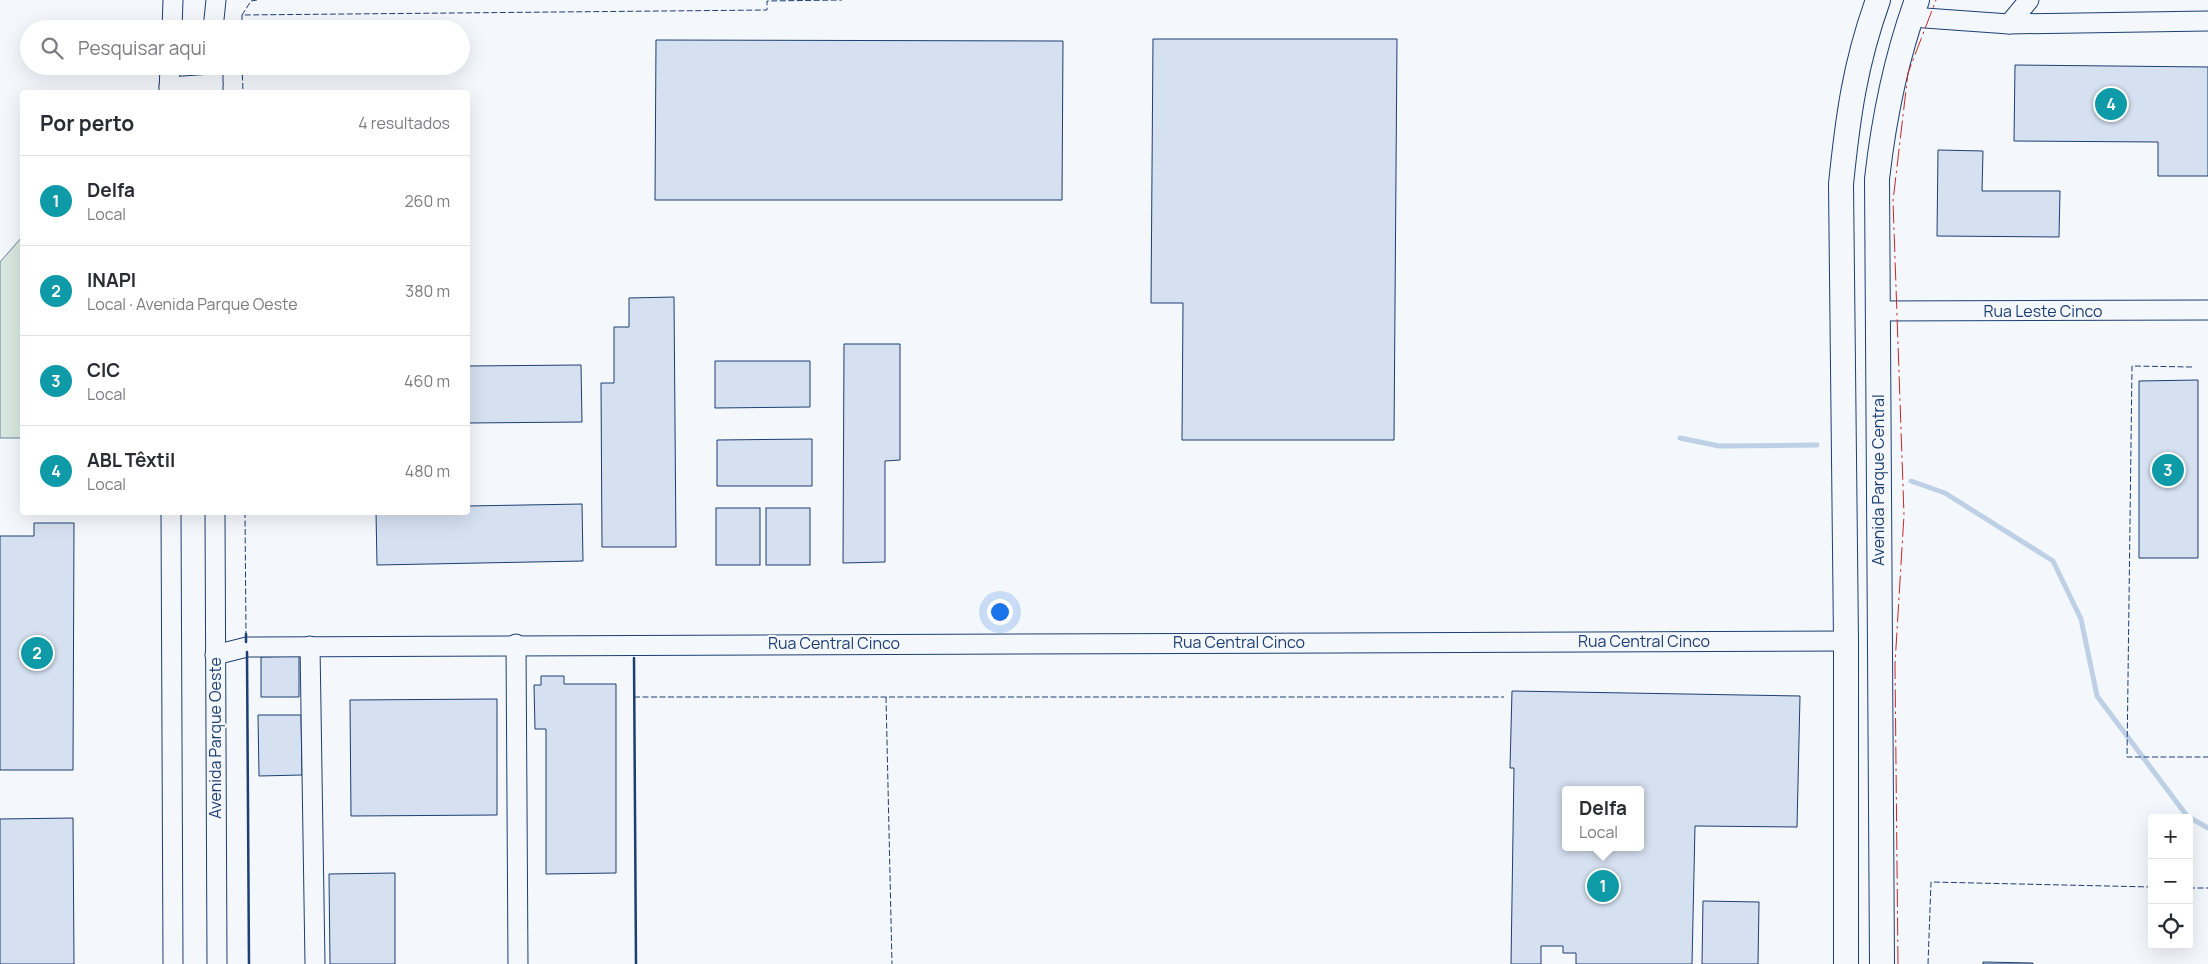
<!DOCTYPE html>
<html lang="pt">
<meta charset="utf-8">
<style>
body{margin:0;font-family:Manrope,sans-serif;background:#f7f7f7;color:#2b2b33}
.controls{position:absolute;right:15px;bottom:15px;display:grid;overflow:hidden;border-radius:5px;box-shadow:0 5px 20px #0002}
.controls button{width:45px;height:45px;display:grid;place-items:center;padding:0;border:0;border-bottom:1px solid #e1e1e2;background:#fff;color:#2b2b33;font:25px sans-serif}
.you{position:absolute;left:999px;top:611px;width:18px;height:18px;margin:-12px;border:4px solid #fff;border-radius:50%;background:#1a73e8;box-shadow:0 0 0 8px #1a73e833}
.badge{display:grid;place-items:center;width:32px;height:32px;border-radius:50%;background:#c62828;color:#fff;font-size:16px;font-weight:700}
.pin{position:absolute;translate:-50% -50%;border:2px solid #fff;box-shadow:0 1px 5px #0006}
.popup{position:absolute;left:1562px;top:786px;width:82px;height:65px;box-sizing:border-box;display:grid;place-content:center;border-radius:5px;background:#fff;filter:drop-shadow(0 1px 4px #0005);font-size:16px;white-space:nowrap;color:#7c7c81}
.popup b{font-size:19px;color:#2b2b33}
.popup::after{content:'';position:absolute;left:50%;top:100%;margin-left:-10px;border:10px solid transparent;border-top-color:#fff}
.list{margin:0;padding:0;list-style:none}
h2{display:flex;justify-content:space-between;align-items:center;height:65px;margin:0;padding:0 20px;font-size:21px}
h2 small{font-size:16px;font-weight:400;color:#7c7c81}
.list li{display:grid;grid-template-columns:32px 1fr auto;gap:15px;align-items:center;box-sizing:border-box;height:90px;padding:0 20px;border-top:1px solid #e1e1e2}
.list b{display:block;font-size:19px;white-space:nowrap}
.list p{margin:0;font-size:16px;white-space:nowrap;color:#7c7c81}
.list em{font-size:16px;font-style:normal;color:#7c7c81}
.icon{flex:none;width:28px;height:28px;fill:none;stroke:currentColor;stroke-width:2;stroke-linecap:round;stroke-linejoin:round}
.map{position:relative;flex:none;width:2208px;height:964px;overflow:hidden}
.search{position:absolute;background:#fff;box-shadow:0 5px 20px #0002;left:20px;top:20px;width:450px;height:55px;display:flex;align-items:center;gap:12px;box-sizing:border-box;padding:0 18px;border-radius:28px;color:#7c7c81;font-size:19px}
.panel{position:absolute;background:#fff;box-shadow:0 5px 20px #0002;left:20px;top:90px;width:450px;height:425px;border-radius:5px}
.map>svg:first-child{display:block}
.green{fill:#d7e8df;stroke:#687fa3}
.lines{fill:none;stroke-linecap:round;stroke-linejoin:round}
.stream{stroke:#bed0e5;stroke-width:5}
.building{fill:#d5e0f0;stroke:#1d3f73;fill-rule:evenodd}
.minor-casing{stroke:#1d3f73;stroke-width:21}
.major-casing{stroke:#1d3f73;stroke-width:26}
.minor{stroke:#f4f7fb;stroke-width:19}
.major{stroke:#f4f7fb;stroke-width:24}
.fence{stroke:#1d3f73;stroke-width:1;stroke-dasharray:6 2.5;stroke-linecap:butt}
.wall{stroke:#1d3f73;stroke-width:2.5}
.power{stroke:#c62828;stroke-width:1;stroke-dasharray:18 4 2.5 4;stroke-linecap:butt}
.labels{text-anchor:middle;stroke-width:4;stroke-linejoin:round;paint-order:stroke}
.street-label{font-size:16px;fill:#1d3f73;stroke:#f4f7fb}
</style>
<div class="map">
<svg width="2208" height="964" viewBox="0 0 2208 964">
<rect width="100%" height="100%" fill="#f4f7fb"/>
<path class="green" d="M22 237V438H0V262Z"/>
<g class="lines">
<g class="stream">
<path d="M1680 438 1719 446 1817 445"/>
<path d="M1911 481 1945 493 2053 561 2081 619 2097 696 2187 816 2208 828"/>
</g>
</g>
<g class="building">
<path d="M1153 39H1397L1394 440H1182L1183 303H1151Z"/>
<path d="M656 40 1063 41 1062 200H655Z"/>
<path d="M2015 65 2208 67V176H2158V142L2014 141Z"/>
<path d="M1938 150 1983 151 1982 191H2060L2059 237 1937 236Z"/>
<path d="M674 297 676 547H602L601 383H614V327H629V298Z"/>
<path d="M844 344H900V460L885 461V562L843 563Z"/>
<path d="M715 361H810V407L715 408Z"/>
<path d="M581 365 582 422 468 423V366Z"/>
<path d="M2198 380V558H2139V381Z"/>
<path d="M812 439V486H717V440Z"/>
<path d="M582 504 583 561 377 565 376 512H468V506Z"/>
<rect x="716" y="508" width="44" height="57"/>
<rect x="766" y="508" width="44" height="57"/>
<path d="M34 523H74L73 770H0V536H34Z"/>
<path d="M299 656V697H261V657Z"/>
<path d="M541 676H564V684H616V873L546 874V729H535L534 685H541Z"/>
<path d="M1512 691 1800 696 1797 827 1695 826 1692 964H1576V953H1563V946H1541V964H1511L1514 768H1510ZM1566 790H1640V847H1566Z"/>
<path d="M497 699V815L351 816 350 700Z"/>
<path d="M258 715H301L302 775 259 776Z"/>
<path d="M73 818 74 964H0V819Z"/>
<path d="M395 873V964H330L329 874Z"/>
<path d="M1703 901 1759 902 1758 964H1702Z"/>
<path d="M1983 962 2033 963V964H1983Z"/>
</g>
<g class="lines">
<g class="minor-casing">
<g id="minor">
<path d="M1911 17 2009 24 2208 21"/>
<path d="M2009 24 2029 0"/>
<path d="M172 29 173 0"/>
<path d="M213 29 216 0"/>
<path d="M213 66V92"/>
<path d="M169 87 213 84"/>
<path d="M169 92 170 66"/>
<path d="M1877 311 2208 310"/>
<path d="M171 512 173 964"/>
<path d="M215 512 217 964"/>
<path d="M516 644 518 964"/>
<path d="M310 646 315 964"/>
<path d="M215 655 247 647 1846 641"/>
</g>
</g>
<g class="major-casing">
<g id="major">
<path d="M1846 964V641L1841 184C1848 116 1855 64 1878 0"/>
<path d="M1882 964 1877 179C1884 117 1896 58 1917 0"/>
</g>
</g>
<use href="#minor" class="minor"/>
<use href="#major" class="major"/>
<g class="fence">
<path d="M257 0 251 1 242 15 767 10V1L842 0"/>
<path d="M242 15V29"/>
<path d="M242 66 243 92"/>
<path d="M2192 367 2132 366 2127 757H2208"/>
<path d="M245 512 246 634"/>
<path d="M634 697H1504"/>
<path d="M886 697 892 964"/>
<path d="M2189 888H2208"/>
<path d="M1928 964 1931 882 2152 887"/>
</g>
<g class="wall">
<path d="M246 634V642"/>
<path d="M247 652 249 964"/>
<path d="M634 658 636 964"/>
</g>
<path class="power" d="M1898 964 1895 664 1904 515 1893 201 1908 73 1936 0"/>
</g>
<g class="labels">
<g class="street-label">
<text x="2043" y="317">Rua Leste Cinco</text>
<text transform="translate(1878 480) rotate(-90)" y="6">Avenida Parque Central</text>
<text x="1644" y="647">Rua Central Cinco</text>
<text x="1239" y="648">Rua Central Cinco</text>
<text x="834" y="649">Rua Central Cinco</text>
<text transform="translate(215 738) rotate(-90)" y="6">Avenida Parque Oeste</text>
</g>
</g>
</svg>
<div class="controls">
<button>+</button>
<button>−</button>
<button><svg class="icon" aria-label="locate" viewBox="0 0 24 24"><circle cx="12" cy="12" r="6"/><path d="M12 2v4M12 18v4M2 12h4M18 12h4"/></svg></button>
</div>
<div class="you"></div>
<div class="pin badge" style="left:1603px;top:886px;background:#0f9aa8">1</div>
<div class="popup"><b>Delfa</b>Local</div>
<div class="pin badge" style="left:37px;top:653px;background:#0f9aa8">2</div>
<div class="pin badge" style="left:2168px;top:470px;background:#0f9aa8">3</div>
<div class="pin badge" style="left:2111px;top:104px;background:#0f9aa8">4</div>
<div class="search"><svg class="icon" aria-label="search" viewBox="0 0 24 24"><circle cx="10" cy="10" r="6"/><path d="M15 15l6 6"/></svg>Pesquisar aqui</div>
<section class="panel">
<h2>Por perto<small>4 resultados</small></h2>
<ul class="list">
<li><span class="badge" style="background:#0f9aa8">1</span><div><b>Delfa</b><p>Local</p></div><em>260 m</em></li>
<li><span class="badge" style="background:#0f9aa8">2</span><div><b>INAPI</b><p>Local · Avenida Parque Oeste</p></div><em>380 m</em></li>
<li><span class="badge" style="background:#0f9aa8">3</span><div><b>CIC</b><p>Local</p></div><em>460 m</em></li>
<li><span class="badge" style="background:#0f9aa8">4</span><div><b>ABL Têxtil</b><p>Local</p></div><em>480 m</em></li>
</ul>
</section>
</div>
